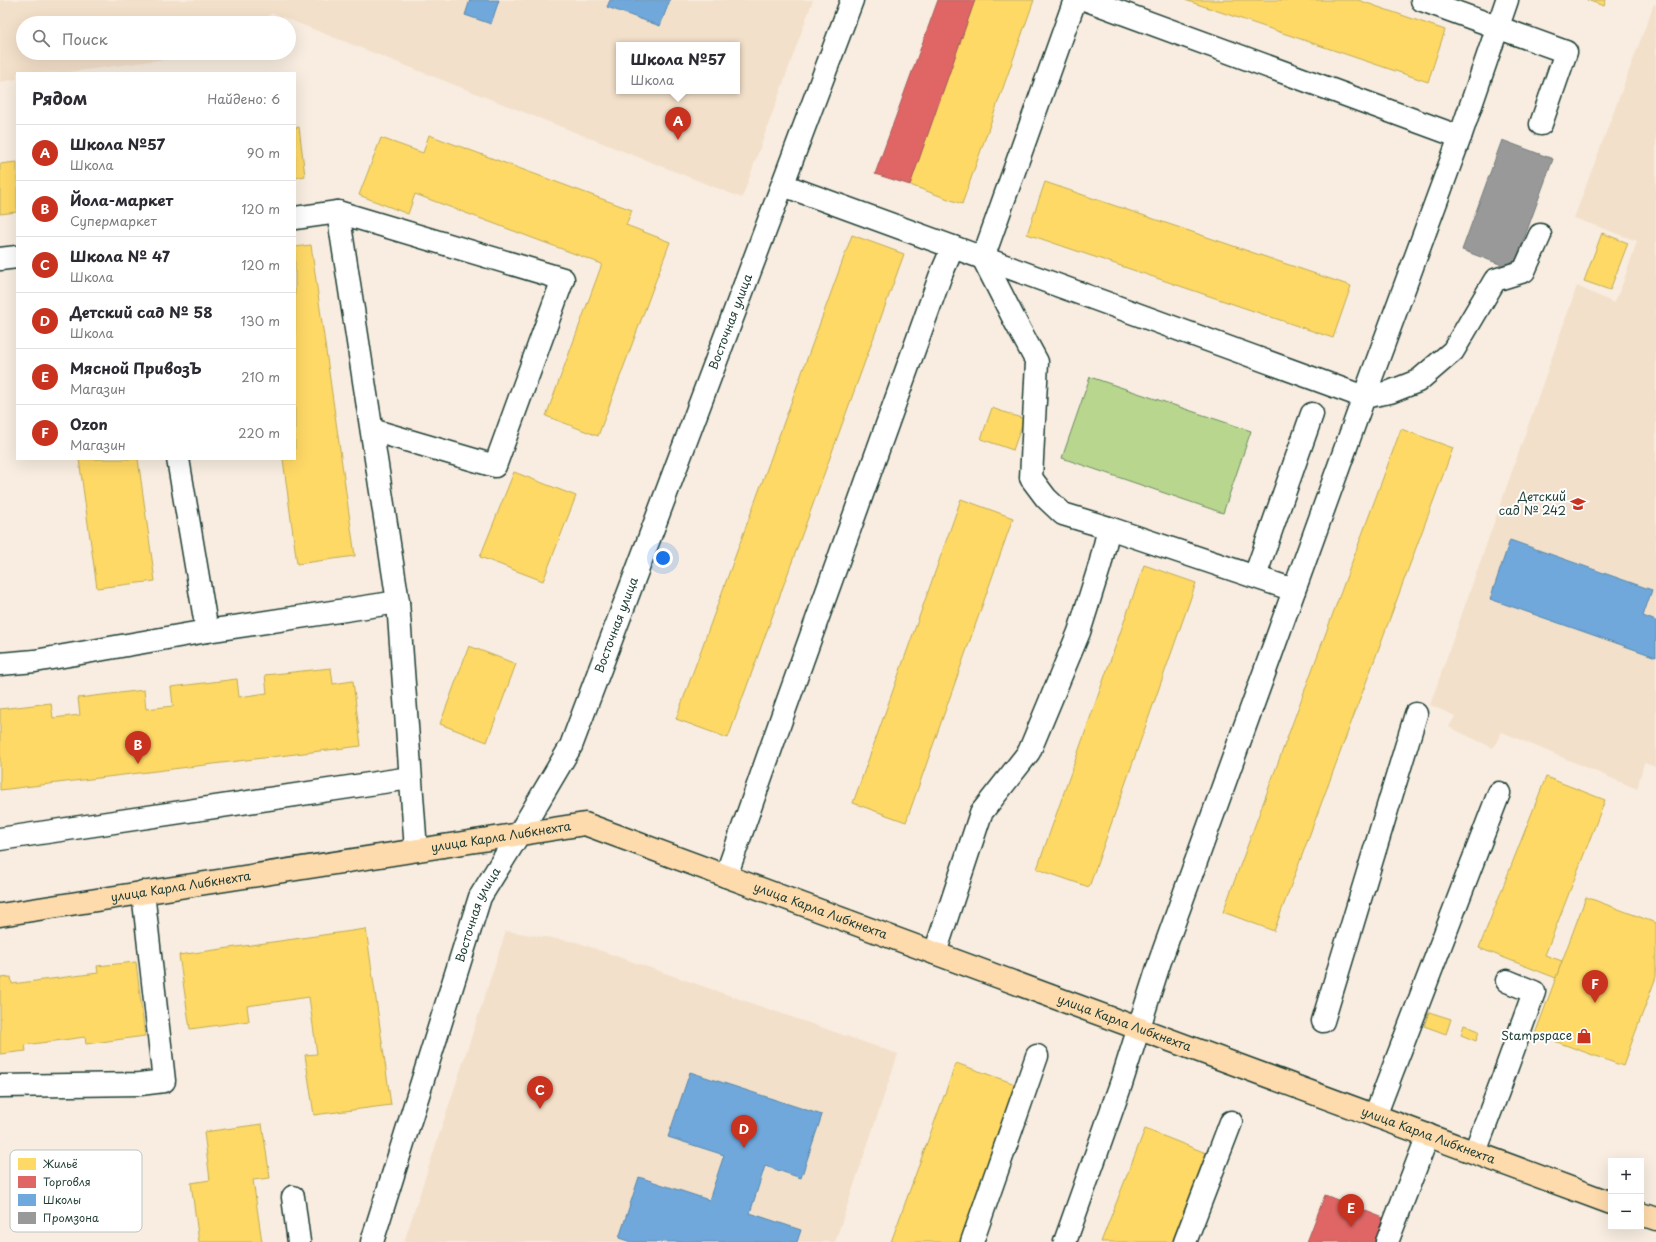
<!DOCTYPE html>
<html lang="ru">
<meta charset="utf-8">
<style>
body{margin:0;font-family:"Playpen Sans",sans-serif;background:#f7f7f7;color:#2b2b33}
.controls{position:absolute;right:12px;bottom:12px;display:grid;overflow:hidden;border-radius:0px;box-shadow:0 4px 16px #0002}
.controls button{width:36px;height:36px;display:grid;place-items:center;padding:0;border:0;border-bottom:1px solid #e1e1e2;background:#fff;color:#2b2b33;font:20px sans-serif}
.you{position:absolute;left:663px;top:558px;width:14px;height:14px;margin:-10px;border:3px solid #fff;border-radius:50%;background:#1a73e8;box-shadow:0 0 0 6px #1a73e833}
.badge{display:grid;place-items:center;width:26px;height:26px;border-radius:50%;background:#c8321e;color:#fff;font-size:13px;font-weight:700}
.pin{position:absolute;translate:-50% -33px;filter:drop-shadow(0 1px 2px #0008)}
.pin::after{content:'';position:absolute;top:21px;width:14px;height:12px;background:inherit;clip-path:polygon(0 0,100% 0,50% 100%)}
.popup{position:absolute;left:616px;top:42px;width:124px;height:52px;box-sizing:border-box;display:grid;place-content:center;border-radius:0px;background:#fff;filter:drop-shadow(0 1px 3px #0005);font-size:13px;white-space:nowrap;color:#7c7c81}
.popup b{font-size:15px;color:#2b2b33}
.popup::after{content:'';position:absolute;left:50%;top:100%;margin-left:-8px;border:8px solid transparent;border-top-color:#fff}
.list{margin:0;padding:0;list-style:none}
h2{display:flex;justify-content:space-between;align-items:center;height:52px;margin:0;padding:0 16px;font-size:17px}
h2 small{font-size:13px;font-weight:400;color:#7c7c81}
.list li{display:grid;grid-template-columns:26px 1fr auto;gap:12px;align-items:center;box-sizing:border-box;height:56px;padding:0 16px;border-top:1px solid #e1e1e2}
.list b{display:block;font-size:15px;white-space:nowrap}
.list p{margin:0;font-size:13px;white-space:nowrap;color:#7c7c81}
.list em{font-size:13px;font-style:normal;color:#7c7c81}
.icon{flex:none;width:22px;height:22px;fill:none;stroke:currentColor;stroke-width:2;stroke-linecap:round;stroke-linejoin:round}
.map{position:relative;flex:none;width:1656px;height:1242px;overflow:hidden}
.search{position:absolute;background:#fff;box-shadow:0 4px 16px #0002;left:16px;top:16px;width:280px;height:44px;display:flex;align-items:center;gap:10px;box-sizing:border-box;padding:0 14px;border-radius:22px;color:#7c7c81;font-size:15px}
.panel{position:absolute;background:#fff;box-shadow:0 4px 16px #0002;left:16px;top:72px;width:280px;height:388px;border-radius:0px}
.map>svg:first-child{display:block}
.built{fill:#f3e0ca;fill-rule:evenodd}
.green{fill:#b9d68e;stroke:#6c8a61}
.homes{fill:#ffd966;stroke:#bcaa57}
.shops{fill:#e06666;stroke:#a65a57}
.schools{fill:#6fa8dc;stroke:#5788aa}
.industry{fill:#999;stroke:#747d7b}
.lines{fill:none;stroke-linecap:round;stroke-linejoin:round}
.minor-casing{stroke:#1f3d34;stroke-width:25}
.major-casing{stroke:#1f3d34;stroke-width:25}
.minor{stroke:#fff;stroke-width:22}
.major{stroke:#fedbac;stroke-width:22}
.labels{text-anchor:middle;stroke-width:4;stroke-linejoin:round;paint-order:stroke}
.street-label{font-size:12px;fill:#1f3d34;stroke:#fff}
.poi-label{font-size:12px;fill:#1f3d34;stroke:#fff;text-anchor:end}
.key{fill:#fff;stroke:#bcc5c2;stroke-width:1}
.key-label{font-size:11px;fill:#1f3d34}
</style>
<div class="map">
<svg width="1656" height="1242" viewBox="0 0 1656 1242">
<rect width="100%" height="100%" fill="#f8ede0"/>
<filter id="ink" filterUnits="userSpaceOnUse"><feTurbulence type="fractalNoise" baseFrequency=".025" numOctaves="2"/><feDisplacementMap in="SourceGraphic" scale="8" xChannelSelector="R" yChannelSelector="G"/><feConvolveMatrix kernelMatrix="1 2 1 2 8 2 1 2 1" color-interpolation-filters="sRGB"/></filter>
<g filter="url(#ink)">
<g class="built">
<path d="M0 0H813L742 198 272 13 260 23H23V53H210L63 73H17V79L0 82ZM619 45H737V91H619Z"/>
<path d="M1654 4 1656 5V767L1644 763 1637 789 1502 732 1493 748 1449 727 1455 716 1430 705 1577 286 1614 303 1623 283 1637 241 1574 218Z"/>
<path d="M506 931 576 942 898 1054 835 1242H404Z"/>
</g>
<path class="green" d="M1090 377 1251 431 1223 513 1062 458Z"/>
<g class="homes">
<path d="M975 0H1034L962 204 910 185Z"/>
<path d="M1185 0H1358L1445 30 1428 82Z"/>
<path d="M1587 0H1606L1604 6Z"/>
<path d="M299 127 305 176 295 178V128Z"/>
<path d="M429 135 632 210 626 225 670 242 598 436 546 416 602 264 415 194 408 214 359 195 381 138 423 153Z"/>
<path d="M17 162V212L0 214V164Z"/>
<path d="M1045 182 1351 286 1333 338 1027 234Z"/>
<path d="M1602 233 1628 243 1610 290 1584 281Z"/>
<path d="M852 235 904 254 728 738 676 719Z"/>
<path d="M311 245 355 556 297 564 283 459H295V247Z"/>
<path d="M992 408 1024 419 1013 450 981 439Z"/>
<path d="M1401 429 1453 448 1274 931 1223 912Z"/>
<path d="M79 459H138L155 581 97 588Z"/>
<path d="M514 472 576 496 543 581 480 557Z"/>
<path d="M961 499 1013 518 906 822 853 803Z"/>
<path d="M1144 565 1196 583 1089 887 1037 869Z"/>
<path d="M469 646 516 664 487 742 440 724Z"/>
<path d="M331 668 333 684 353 681 361 746 0 790V709L51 703 53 718 80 715 78 698 144 690 146 709 173 706 171 687 237 679 239 697 267 693 265 675Z"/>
<path d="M1546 777 1605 800 1545 955 1562 961 1556 978 1479 948Z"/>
<path d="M1586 897 1656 923V977L1623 1066 1535 1034Z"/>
<path d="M366 929 391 1105 314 1115 305 1055 317 1054 309 997 247 1006 249 1021 190 1029 179 955Z"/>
<path d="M136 962 145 1036 86 1044 85 1037 25 1045 26 1051 0 1054V978L11 977 12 984 98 973 97 966Z"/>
<path d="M1429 1012 1451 1019 1446 1034 1424 1026Z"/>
<path d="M1464 1025 1479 1031 1476 1041 1461 1035Z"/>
<path d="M956 1063 1018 1085 961 1242H891Z"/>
<path d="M262 1124 270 1178 253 1180 262 1242H199L191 1183 210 1180 204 1132Z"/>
<path d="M1145 1129 1206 1153 1172 1242H1101Z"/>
</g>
<g class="shops">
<path d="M938 0H975L910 185 875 174Z"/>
<path d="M1325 1195 1386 1219 1378 1242H1307Z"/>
</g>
<g class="schools">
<path d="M470 0H499L491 24 465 15Z"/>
<path d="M610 0H670L660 26 607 7Z"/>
<path d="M1510 540 1652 590 1643 616 1656 621V657L1490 599Z"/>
<path d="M690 1072 822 1115 801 1178 765 1166 750 1213 801 1230 797 1242H631L619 1238 639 1177 709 1200 724 1155 668 1137Z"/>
</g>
<path class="industry" d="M1502 140 1553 159 1513 269 1462 250Z"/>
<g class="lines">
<g class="minor-casing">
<g id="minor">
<path d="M1087 0 1460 137"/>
<path d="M1422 0 1566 52 1541 124"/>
<path d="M783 185 1364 397 1460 137 1507 0"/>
<path d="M338 212 563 279 495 466 372 430"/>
<path d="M295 218 338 212 398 602 416 850"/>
<path d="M0 259 17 257"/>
<path d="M178 459 207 631"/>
<path d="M1109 528 1294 590"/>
<path d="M1255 576 1312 414"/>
<path d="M0 664 35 661 207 631 398 602"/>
<path d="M0 839 410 778"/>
<path d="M726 876 782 717 940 277 953 247"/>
<path d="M935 953 981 813 1029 752 1079 632 1100 565 1109 528 1063 514 1046 498 1031 478 1037 362 1016 323 983 258 1075 0"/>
<path d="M1323 1021 1416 714"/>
<path d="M0 1086 140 1084 164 1081 143 892"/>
<path d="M1375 1116 1499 793"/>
<path d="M1475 1152 1500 1086 1534 992 1507 981"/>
<path d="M293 1197 299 1242"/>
<path id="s1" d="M372 1242 480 897 519 834 571 746 852 0"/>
<path d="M972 1242 1037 1056"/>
<path d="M1065 1242 1121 1084 1160 961 1364 397 1390 392 1418 381 1453 351 1495 280 1524 271 1540 235"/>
<path d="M1185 1242 1231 1122"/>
<path d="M1387 1242 1428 1135"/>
</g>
</g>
<g class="major-casing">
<g id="major">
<path id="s2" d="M0 915 585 824 1611 1203"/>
<path d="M1641 1214 1656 1219"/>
</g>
</g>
<use href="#minor" class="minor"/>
<use href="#major" class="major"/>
</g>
</g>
<defs>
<g id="school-bare" transform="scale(1.2)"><path d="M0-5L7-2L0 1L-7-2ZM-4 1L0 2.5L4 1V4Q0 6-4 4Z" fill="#c8321e" stroke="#fff" stroke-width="2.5" paint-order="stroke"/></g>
<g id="shop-bare" transform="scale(1.2)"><path d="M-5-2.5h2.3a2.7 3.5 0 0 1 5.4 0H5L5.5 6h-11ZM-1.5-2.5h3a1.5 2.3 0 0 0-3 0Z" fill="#c8321e" stroke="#fff" stroke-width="2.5" paint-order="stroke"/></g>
</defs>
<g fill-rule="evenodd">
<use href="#school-bare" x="1578" y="504"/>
<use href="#shop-bare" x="1584" y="1036"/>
</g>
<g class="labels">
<g class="street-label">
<text dy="4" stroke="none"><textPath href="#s1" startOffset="991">Восточная улица</textPath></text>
<text dy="4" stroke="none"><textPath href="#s1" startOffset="667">Восточная улица</textPath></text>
<text dy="4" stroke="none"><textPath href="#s2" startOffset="507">улица Карла Либкнехта</textPath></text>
<text dy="4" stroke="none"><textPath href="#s2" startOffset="183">улица Карла Либкнехта</textPath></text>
<text dy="4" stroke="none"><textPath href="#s2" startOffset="843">улица Карла Либкнехта</textPath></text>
<text dy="4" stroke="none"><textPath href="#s1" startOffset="344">Восточная улица</textPath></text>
<text dy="4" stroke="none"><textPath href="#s2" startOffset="1167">улица Карла Либкнехта</textPath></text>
<text dy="4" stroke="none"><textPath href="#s2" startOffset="1491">улица Карла Либкнехта</textPath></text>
</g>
<g class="poi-label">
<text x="1566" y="501">Детский<tspan x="1566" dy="14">сад № 242</tspan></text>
<text x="1572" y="1040">Stampspace</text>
</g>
</g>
<rect x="10" y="1150" width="132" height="82" rx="6" class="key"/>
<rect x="18" y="1158" width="18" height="12" fill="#ffd966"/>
<rect x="18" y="1176" width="18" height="12" fill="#e06666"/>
<rect x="18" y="1194" width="18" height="12" fill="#6fa8dc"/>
<rect x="18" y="1212" width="18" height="12" fill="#999"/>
<g class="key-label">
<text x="43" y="1168">Жильё</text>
<text x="43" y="1186">Торговля</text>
<text x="43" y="1204">Школы</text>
<text x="43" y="1222">Промзона</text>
</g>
</svg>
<div class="controls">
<button>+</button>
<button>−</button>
</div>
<div class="you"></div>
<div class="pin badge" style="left:678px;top:140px">A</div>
<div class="popup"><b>Школа №57</b>Школа</div>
<div class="pin badge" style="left:138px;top:764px">B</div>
<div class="pin badge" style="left:540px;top:1109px">C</div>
<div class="pin badge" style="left:744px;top:1148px">D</div>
<div class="pin badge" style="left:1351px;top:1227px">E</div>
<div class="pin badge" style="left:1595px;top:1003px">F</div>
<div class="search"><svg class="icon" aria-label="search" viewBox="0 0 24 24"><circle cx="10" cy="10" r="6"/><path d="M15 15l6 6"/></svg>Поиск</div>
<section class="panel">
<h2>Рядом<small>Найдено: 6</small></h2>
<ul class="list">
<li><span class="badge">A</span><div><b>Школа №57</b><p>Школа</p></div><em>90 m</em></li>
<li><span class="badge">B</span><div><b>Йола-маркет</b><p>Супермаркет</p></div><em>120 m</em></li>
<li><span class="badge">C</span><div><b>Школа № 47</b><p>Школа</p></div><em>120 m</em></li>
<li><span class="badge">D</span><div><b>Детский сад № 58</b><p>Школа</p></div><em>130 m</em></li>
<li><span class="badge">E</span><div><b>Мясной ПривозЪ</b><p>Магазин</p></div><em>210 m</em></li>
<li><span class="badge">F</span><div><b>Ozon</b><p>Магазин</p></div><em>220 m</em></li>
</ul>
</section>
</div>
